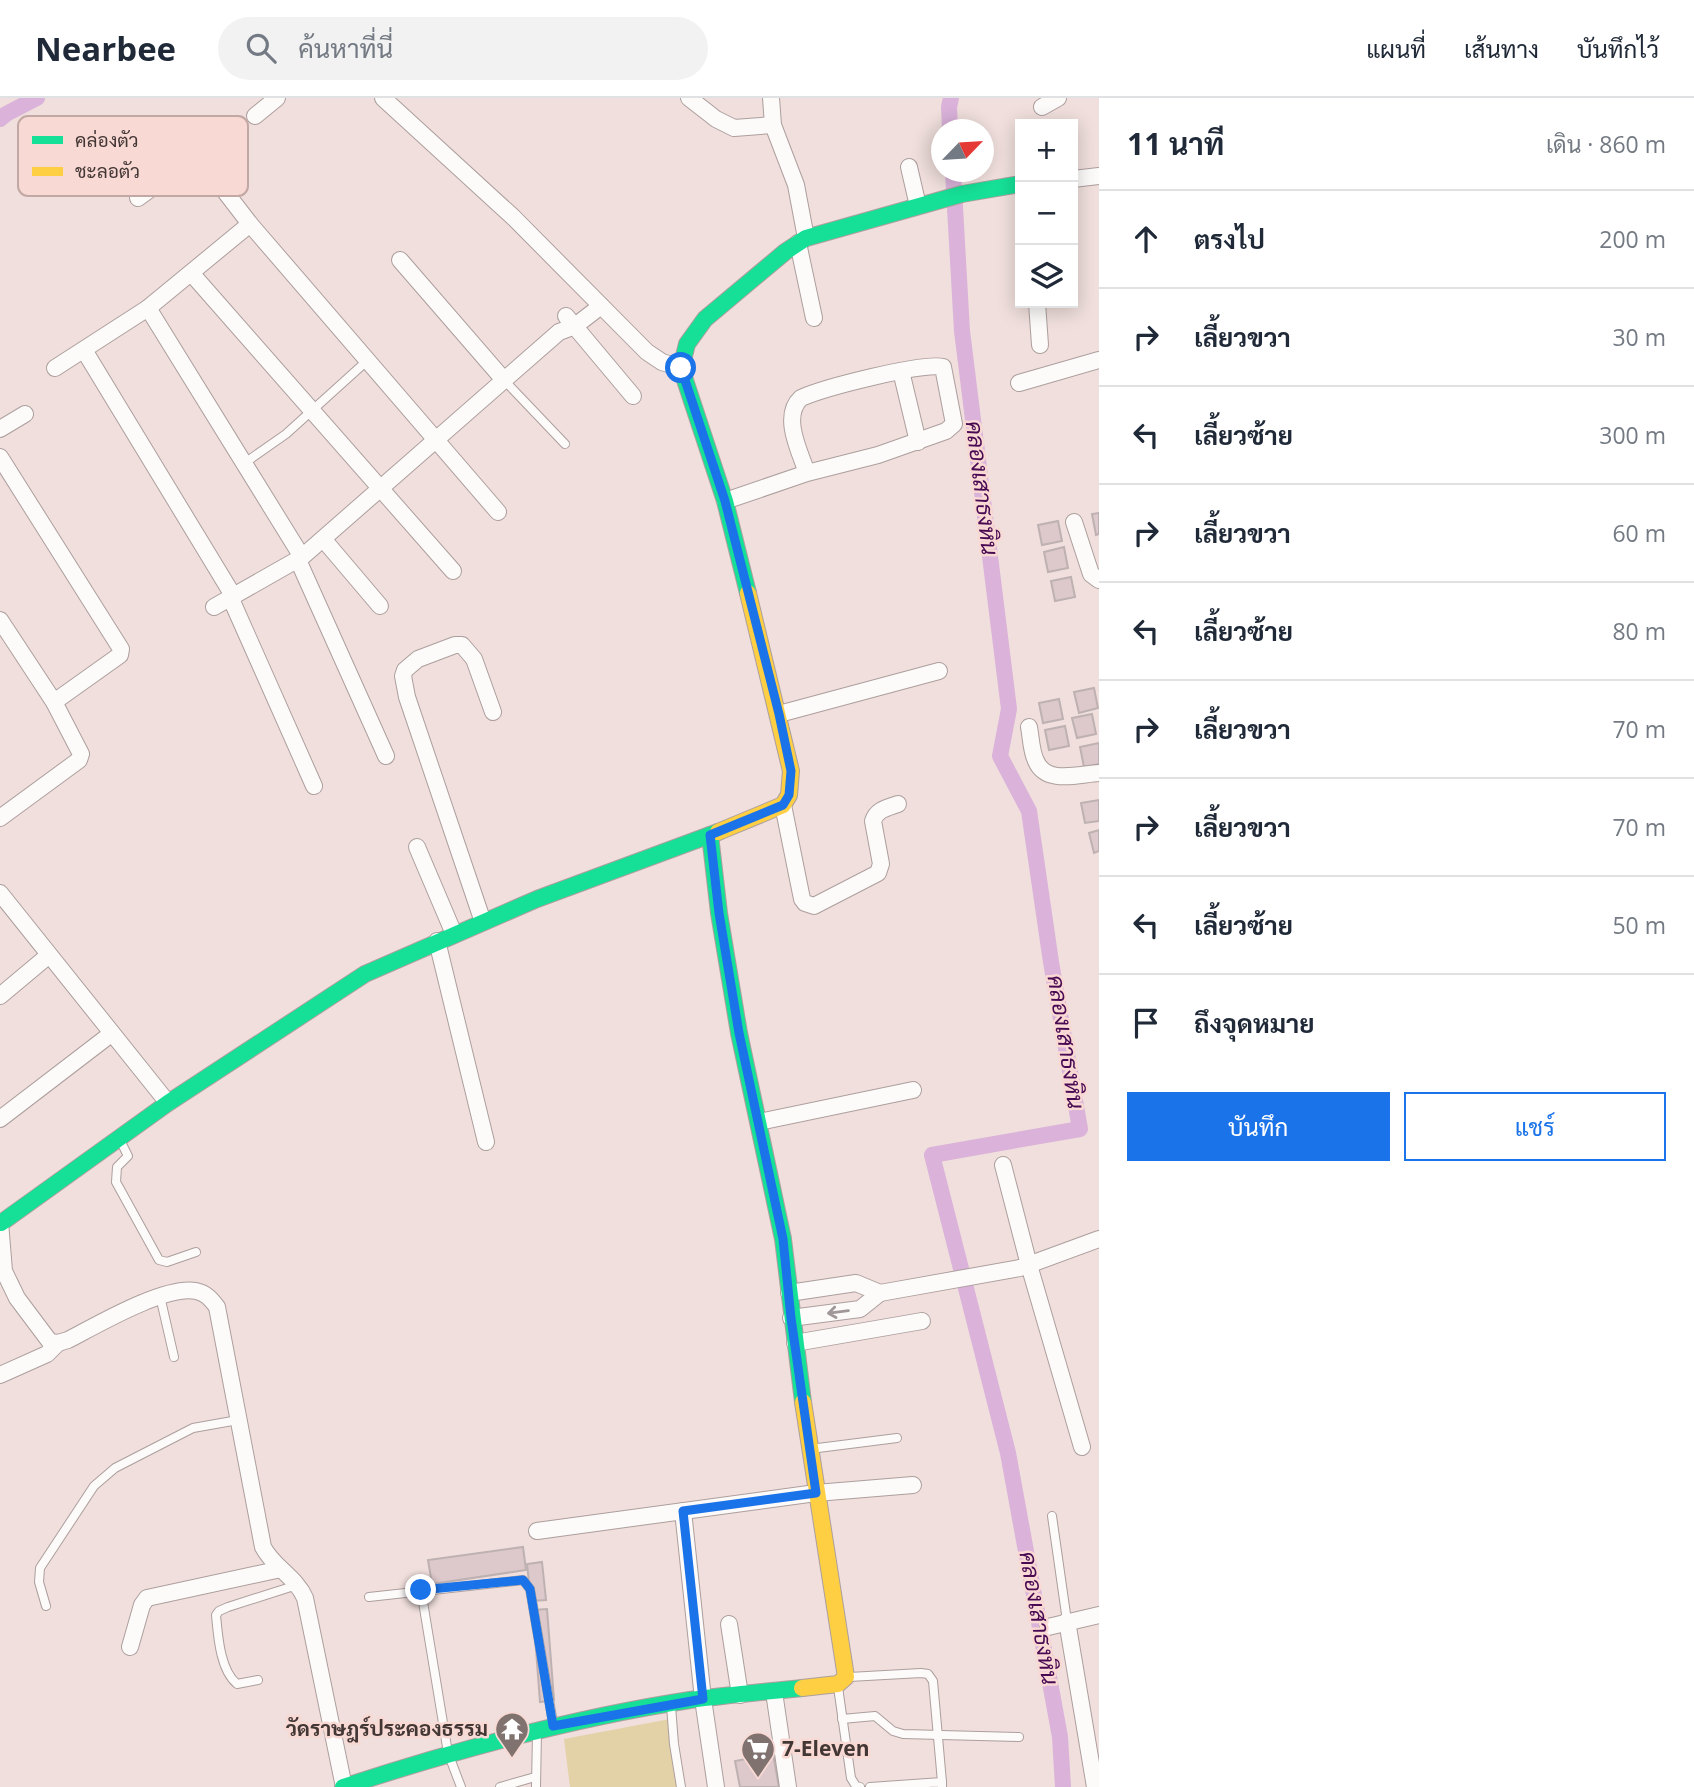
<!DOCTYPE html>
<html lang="th">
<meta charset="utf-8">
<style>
body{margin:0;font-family:"Open Sans",Sarabun,sans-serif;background:#f2f2f3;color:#1f2937}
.controls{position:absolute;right:21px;top:21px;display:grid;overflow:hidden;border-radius:0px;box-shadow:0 4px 18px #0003}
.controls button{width:63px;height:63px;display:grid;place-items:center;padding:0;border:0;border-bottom:2px solid #e0e1e3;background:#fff;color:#1f2937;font:35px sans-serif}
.compass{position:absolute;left:931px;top:21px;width:63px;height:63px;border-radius:50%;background:#fff;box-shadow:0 4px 18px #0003;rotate:65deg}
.stop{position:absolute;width:21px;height:21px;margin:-16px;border:5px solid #1a73e8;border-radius:50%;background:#fff}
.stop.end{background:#1a73e8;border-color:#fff;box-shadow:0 2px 7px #0008}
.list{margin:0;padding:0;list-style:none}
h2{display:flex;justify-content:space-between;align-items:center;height:91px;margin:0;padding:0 28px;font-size:30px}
h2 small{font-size:23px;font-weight:400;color:#747a83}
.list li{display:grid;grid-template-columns:46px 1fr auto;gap:21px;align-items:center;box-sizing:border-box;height:98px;padding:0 28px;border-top:2px solid #e0e1e3}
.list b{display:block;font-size:26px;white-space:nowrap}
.list em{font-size:23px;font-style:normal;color:#747a83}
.actions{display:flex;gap:14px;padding:21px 28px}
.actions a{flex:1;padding:16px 0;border:2px solid #1a73e8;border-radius:0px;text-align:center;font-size:24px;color:#1a73e8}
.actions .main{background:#1a73e8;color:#fff}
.icon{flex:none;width:38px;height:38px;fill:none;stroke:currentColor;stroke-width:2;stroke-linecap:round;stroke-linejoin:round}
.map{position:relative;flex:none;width:1099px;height:1689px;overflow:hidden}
header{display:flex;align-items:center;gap:42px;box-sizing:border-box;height:98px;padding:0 35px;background:#fff;border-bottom:2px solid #e0e1e3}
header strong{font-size:33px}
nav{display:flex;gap:38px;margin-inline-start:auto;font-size:24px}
.search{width:490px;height:63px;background:#f2f2f3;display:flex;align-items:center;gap:18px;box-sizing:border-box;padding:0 24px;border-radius:38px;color:#747a83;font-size:26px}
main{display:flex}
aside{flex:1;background:#fff}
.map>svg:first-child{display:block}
.green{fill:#e3d1a7}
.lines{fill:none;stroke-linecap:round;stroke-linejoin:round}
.canal{stroke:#dab2da;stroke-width:16}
.building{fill:#ddc8cb;stroke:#beb1b2;stroke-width:2}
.lane-casing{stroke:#ac9f9d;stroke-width:10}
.street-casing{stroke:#ac9f9d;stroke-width:18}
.fast-casing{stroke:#ac9f9d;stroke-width:18}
.slow-casing{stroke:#ac9f9d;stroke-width:18}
.lane{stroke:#fdfafa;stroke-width:8}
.street{stroke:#fdfafa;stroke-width:16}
.fast{stroke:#16e098;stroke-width:16}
.slow{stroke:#ffcf43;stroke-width:16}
.oneway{stroke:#a09898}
.route{stroke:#1a73e8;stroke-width:9}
.labels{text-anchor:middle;stroke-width:5;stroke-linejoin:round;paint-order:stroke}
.poi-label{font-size:21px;font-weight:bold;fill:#433735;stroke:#f8d9d4;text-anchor:end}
.water-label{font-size:23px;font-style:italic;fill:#490a53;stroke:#f8d9d4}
.key{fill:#f8d9d4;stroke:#c2a8a4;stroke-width:2}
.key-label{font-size:19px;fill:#433735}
</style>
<header>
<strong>Nearbee</strong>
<div class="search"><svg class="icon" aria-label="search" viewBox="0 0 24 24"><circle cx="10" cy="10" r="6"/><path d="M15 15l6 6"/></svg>ค้นหาที่นี่</div>
<nav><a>แผนที่</a><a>เส้นทาง</a><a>บันทึกไว้</a></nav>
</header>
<main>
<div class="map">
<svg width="1099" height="1689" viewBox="0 0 1099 1689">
<rect width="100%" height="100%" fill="#f0dfdc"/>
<path class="green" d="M670 1621 685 1689H570L564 1641Z"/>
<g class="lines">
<g class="canal">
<path d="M0 21 6 16 37 0"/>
<path d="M950 32 949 9 951 0"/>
<path d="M953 74 962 233 1009 611 1000 658 1029 713 1051 864 1080 1031 932 1057 1008 1355 1060 1639 1063 1689"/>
</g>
</g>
<g class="building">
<path d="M1099 415V436L1096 437 1092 416Z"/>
<path d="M1058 423 1062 443 1042 447 1038 427Z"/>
<path d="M1064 449 1068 470 1048 474 1044 454Z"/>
<path d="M1071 479 1075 499 1055 503 1051 483Z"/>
<path d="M1094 590 1098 610 1079 615 1074 594Z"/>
<path d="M1059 601 1063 621 1043 625 1039 605Z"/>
<path d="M1092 616 1096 636 1077 640 1072 620Z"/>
<path d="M1065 628 1069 648 1049 652 1045 632Z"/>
<path d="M1099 645V666L1084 669 1080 649Z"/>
<path d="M1099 702V723L1085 725 1081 705Z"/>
<path d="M1099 732V753L1094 755 1089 735Z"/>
<path d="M523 1449 526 1472 432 1486 428 1462Z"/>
<path d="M542 1464 546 1502 531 1503 527 1466Z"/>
<path d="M547 1511 554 1602 540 1604 533 1512Z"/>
<path d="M773 1656 779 1689H740L735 1663Z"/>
</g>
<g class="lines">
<g class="lane-casing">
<g id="lane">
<path d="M504 282 565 346"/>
<path d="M246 364 286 336 369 261"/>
<path d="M120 1042 128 1058 117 1069 116 1084 159 1162 167 1164 196 1154"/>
<path d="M160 1198 174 1259"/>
<path d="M810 1351 897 1340"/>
<path d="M1052 1418 1067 1523"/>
<path d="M421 1492 448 1655 461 1689"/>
<path d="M369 1499 523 1482 530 1491 553 1625"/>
<path d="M46 1508 39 1484 40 1470 94 1388 115 1370 193 1330 238 1322"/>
<path d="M849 1579 921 1575 928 1576 933 1583 942 1684"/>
<path d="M258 1582 237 1586C220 1572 218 1538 216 1517L219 1513 228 1509 297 1487"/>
<path d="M838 1589 851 1680 856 1688 860 1689"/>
<path d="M671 1608 674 1646 681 1689"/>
<path d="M842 1621 875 1618 893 1633 903 1636 1019 1639"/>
<path d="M500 1689 535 1679"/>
<path d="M536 1689 537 1634"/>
<path d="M870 1689 942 1684V1689"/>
</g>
</g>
<g class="street-casing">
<g id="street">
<path d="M383 0 513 119 647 254 662 264 681 270"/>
<path d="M689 0 716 21 734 30 773 27"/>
<path d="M771 0 773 27 796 87 806 140"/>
<path d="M1042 9 1058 0"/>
<path d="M255 18 277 0"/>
<path d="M175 28 197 57"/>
<path d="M909 69 918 108"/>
<path d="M1073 81 1099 78"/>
<path d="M138 100 197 57 250 126 498 414"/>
<path d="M798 145 814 220"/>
<path d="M400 162 504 282"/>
<path d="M192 176 453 473"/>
<path d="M1037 205 1040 247"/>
<path d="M148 210 302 459"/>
<path d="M566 218 633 298"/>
<path d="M84 252 234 499"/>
<path d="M55 270 148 210 250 126"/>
<path d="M901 273 918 344"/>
<path d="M1019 285 1099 262"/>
<path d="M0 331 25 316"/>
<path d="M0 359 121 551 120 557 54 604"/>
<path d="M725 403 807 375 878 357 946 333 954 326 943 269C923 264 823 290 801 300 781 318 800 354 807 375"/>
<path d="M1074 424 1091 476 1099 482"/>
<path d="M324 442 380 508"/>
<path d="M298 462 386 658"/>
<path d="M231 501 314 688"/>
<path d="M214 509 302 459 559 234 575 228 601 208"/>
<path d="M0 522 54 604 81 656 79 662 0 720"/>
<path d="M779 616 939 573"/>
<path d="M1029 629C1031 639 1031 653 1036 663 1046 687 1079 676 1099 675"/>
<path d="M783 707 802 801 805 805 814 808 878 775 881 766 873 723C877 711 887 710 898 706"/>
<path d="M417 749 454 836"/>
<path d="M0 795 168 1005"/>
<path d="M483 824 407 599 403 578 405 572 418 561 455 547H462L474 561 493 614"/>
<path d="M437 843 486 1044"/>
<path d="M0 898 49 857"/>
<path d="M0 1021 111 936"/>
<path d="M759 1024 913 992"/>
<path d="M1003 1067 1029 1167 1082 1349"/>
<path d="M0 1124 4 1173 17 1200 50 1244 58 1245 68 1242C97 1227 165 1187 196 1193 206 1195 211 1201 217 1209L263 1449C273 1469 296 1479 305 1500L344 1689"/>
<path d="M789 1195 856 1185 880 1195 860 1211 791 1220"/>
<path d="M880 1195 1020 1170 1099 1141"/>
<path d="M795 1245 922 1223"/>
<path d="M0 1277 47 1256 58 1245"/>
<path d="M683 1413 703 1601 716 1689"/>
<path d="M537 1433 816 1395 913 1387"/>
<path d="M1067 1523 1095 1689"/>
<path d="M729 1526 740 1597"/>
<path d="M1048 1529 1099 1517"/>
<path d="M130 1549 142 1507 147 1500 281 1471"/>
<path d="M774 1594 788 1689"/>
</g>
</g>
<g class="fast-casing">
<g id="fast">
<path d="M748 495 725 403 681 270 687 246 705 221 785 154 806 140 962 96 1020 86"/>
<path d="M710 737 719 815 739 935 783 1141 803 1304"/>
<path d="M1 1125 168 1005 365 876 537 801 718 734"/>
<path d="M343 1689C456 1652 572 1620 690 1602 727 1597 764 1594 802 1590"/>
</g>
</g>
<g class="slow-casing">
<g id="slow">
<path d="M718 734 783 707 789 697 791 673 748 495"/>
<path d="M802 1590 838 1586 846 1579 803 1304"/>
</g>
</g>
<use href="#lane" class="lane"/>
<use href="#street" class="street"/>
<use href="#fast" class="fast"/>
<use href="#slow" class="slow"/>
</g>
<defs><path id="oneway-shaft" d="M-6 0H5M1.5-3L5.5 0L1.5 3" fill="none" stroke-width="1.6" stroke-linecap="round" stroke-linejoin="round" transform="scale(1.75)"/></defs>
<use class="oneway" href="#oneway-shaft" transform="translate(838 1214) rotate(173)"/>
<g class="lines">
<path class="route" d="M421 1492 523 1482 530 1491 553 1628 703 1601 683 1413 816 1395 791 1220 783 1141 739 935 719 815 710 737 783 707 789 697 791 673 779 616 725 403 681 270"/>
</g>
<defs>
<g id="temple-pin" transform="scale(1.75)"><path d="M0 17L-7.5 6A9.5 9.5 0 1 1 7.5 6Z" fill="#80726f" stroke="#f8d9d4"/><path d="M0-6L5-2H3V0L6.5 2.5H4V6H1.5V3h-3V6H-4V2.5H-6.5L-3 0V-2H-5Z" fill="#fff"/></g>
<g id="supermarket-pin" transform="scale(1.75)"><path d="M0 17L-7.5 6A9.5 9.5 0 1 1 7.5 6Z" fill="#80726f" stroke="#f8d9d4"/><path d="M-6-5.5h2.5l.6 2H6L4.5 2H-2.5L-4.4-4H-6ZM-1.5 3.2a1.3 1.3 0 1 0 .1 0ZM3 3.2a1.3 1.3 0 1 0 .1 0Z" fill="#fff"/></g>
</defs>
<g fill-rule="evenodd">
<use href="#temple-pin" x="512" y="1631"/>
<use href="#supermarket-pin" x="758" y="1651"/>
</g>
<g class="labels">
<g class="poi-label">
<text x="488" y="1638">วัดราษฎร์ประคองธรรม</text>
<text x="782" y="1658" text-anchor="start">7-Eleven</text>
</g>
<g class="water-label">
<text transform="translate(982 390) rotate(83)" y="8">คลองเสาธงหิน</text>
<text transform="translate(1066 944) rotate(81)" y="8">คลองเสาธงหิน</text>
<text transform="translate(1039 1520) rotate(80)" y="8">คลองเสาธงหิน</text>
</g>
</g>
<rect x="18" y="18" width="230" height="80" rx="10" class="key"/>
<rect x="32" y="38" width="31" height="8" fill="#16e098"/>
<rect x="32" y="69" width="31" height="9" fill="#ffcf43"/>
<g class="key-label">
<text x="75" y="49">คล่องตัว</text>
<text x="75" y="80">ชะลอตัว</text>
</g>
</svg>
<div class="controls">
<button>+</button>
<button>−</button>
<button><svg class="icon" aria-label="layers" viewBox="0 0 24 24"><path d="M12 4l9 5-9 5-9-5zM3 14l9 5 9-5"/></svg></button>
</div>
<svg class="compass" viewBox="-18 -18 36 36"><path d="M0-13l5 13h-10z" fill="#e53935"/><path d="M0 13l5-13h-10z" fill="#747a83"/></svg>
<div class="stop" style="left:681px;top:270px"></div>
<div class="stop end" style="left:421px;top:1492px"></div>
</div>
<aside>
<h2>11 นาที<small>เดิน · 860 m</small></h2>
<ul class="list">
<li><svg class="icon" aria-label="ahead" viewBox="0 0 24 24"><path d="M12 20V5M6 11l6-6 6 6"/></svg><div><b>ตรงไป</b></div><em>200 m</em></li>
<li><svg class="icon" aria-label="right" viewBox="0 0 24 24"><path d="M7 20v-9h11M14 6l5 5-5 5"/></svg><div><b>เลี้ยวขวา</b></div><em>30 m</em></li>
<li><svg class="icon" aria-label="left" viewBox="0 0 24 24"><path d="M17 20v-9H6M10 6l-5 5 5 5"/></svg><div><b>เลี้ยวซ้าย</b></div><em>300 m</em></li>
<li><svg class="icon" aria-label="right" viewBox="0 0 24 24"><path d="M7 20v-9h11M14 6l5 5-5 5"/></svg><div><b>เลี้ยวขวา</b></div><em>60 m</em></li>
<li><svg class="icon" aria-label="left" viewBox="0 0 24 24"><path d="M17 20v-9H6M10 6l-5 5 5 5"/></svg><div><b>เลี้ยวซ้าย</b></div><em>80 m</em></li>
<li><svg class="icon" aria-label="right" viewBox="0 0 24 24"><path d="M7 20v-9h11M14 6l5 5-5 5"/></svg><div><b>เลี้ยวขวา</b></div><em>70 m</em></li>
<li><svg class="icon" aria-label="right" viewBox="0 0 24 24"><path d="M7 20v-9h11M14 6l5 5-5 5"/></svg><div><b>เลี้ยวขวา</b></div><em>70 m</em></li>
<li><svg class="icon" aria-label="left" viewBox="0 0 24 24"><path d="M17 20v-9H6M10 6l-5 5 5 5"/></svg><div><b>เลี้ยวซ้าย</b></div><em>50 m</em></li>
<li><svg class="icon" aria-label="arrive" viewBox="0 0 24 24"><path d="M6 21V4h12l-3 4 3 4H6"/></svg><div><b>ถึงจุดหมาย</b></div></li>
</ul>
<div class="actions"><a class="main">บันทึก</a><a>แชร์</a></div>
</aside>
</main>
